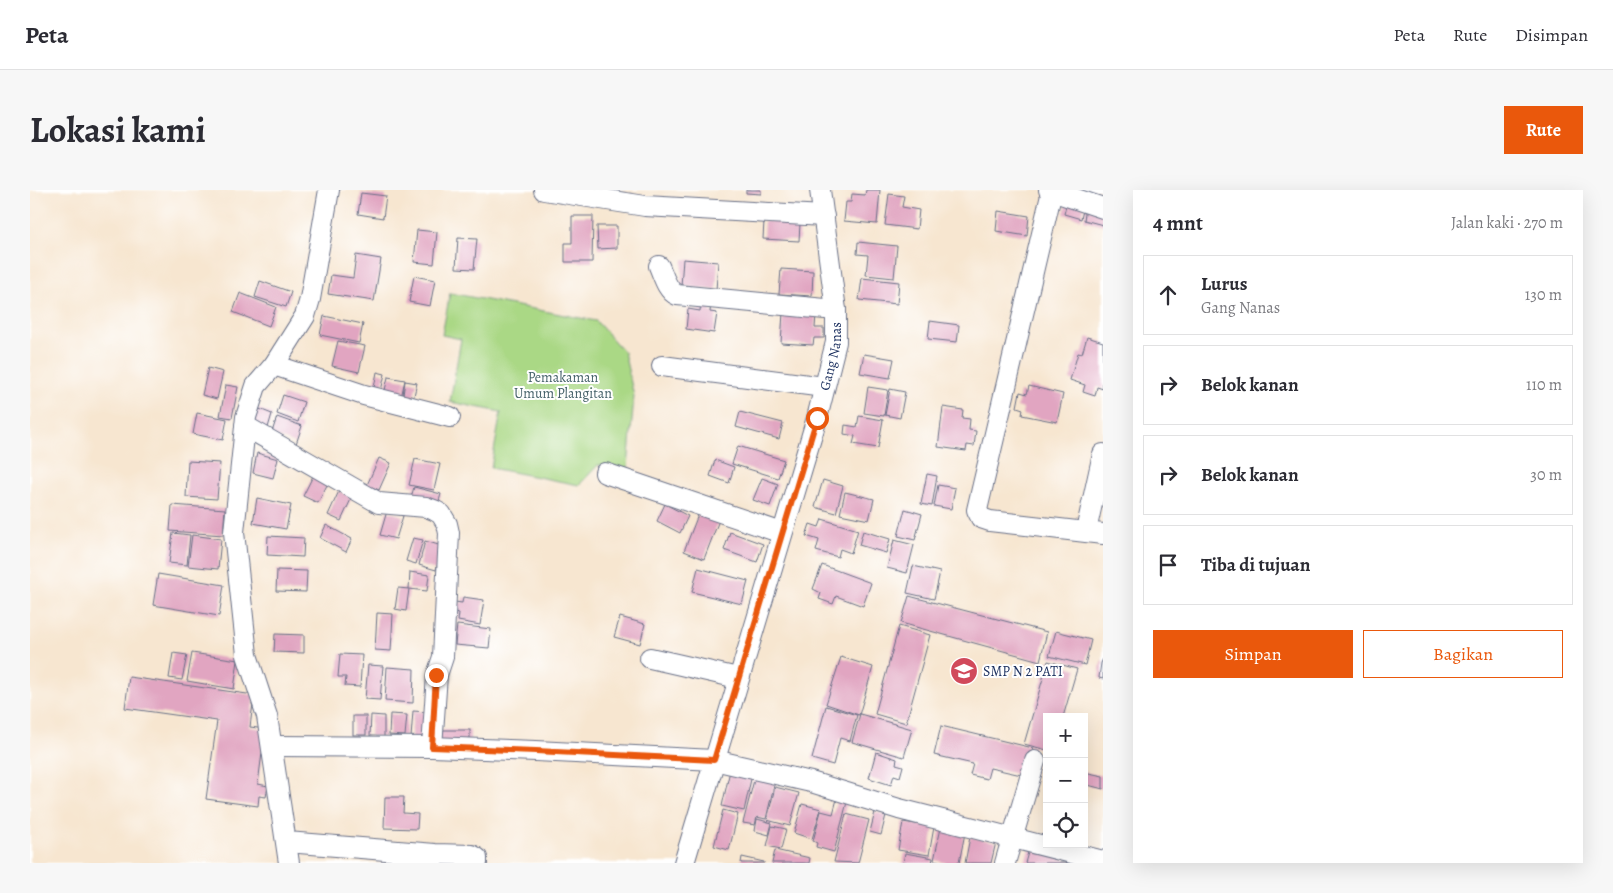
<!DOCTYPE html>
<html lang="id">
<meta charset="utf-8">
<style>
body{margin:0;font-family:Alegreya,serif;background:#f7f7f7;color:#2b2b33}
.controls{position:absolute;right:15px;bottom:15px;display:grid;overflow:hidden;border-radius:0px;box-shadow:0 5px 20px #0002}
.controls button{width:45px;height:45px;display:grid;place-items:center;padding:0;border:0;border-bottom:1px solid #e1e1e2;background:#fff;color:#2b2b33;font:25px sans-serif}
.stop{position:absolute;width:15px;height:15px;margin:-11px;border:4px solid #ea580c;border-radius:50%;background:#fff}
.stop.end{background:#ea580c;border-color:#fff;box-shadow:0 1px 5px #0008}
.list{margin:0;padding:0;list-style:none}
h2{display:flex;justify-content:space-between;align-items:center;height:65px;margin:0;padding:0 20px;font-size:21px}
h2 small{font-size:16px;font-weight:400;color:#7c7c81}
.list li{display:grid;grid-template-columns:32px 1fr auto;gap:15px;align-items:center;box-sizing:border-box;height:80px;margin:0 10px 10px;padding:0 10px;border:1px solid #e1e1e2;border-radius:0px}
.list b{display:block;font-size:19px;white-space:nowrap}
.list p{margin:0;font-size:16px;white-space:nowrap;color:#7c7c81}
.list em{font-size:16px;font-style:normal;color:#7c7c81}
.actions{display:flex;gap:10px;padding:15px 20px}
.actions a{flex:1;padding:11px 0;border:1px solid #ea580c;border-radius:0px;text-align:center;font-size:18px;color:#ea580c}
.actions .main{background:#ea580c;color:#fff}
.icon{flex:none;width:28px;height:28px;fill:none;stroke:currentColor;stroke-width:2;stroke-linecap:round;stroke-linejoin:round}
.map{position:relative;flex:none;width:1073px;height:673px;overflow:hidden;border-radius:0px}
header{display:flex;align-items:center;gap:30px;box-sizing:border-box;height:70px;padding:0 25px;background:#fff;border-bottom:1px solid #e1e1e2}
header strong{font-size:24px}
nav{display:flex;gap:28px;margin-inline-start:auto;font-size:18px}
.intro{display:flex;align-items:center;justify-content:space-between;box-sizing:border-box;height:120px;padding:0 30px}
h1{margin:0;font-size:35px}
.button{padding:12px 22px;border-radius:0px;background:#ea580c;color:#fff;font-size:18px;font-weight:700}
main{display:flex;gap:30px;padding:0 30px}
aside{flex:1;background:#fff;border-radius:0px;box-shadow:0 5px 20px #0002}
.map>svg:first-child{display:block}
.green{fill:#aad885;stroke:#628472}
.building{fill:#e1a5c1}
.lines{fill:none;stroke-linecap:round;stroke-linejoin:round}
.minor-casing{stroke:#686f86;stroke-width:22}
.minor{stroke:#fff;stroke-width:20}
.route{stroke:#ea580c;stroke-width:6}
.labels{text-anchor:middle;stroke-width:4;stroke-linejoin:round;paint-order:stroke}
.street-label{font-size:14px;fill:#1b2f5e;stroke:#fff}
.park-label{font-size:14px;fill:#46626a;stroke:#fff}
.poi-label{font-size:14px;fill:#1b2f5e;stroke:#fff;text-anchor:start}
</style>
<header>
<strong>Peta</strong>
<nav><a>Peta</a><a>Rute</a><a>Disimpan</a></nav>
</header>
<div class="intro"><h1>Lokasi kami</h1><a class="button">Rute</a></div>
<main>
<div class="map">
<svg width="1073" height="673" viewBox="0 0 1073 673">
<rect width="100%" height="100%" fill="#fff"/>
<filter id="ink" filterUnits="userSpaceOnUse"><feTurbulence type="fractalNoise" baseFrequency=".02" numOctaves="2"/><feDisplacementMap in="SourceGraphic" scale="10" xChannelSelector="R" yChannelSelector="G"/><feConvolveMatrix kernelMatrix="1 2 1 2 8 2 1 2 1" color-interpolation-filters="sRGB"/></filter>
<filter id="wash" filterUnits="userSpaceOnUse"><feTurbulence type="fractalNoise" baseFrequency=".0096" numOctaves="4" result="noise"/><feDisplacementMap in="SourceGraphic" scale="20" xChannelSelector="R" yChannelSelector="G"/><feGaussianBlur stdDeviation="1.12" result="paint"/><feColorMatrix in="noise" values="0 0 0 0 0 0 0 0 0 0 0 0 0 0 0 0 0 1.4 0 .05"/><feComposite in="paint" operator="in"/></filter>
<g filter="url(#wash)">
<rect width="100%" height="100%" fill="#f7e6d0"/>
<path class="green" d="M420 103 566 131 594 162 604 206 598 278 568 275 549 295 461 278 471 222 420 212 431 149 412 145Z"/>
<g id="blocks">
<g class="building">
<path d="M716 0H731V4L716 3Z"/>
<path d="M836 0H850L847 34 814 31 816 12H821L822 4 835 5Z"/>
<path d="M331 3 356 6 353 28 328 24Z"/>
<path d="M859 4 874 6 872 17 889 20 887 39 855 35Z"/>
<path d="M1037 12 1054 16 1051 29 1034 24Z"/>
<path d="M1056 18 1073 22V35L1054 30Z"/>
<path d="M968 21 999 26 997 46 966 41Z"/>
<path d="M542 26H563L562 72H535V53H542Z"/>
<path d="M734 31 770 33 769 51 733 49Z"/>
<path d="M567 36H587V58L568 59Z"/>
<path d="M387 40 407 42 404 74 384 72Z"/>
<path d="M428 48 447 49 444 79 426 78Z"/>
<path d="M828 52 867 56 864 88 836 85 838 65 827 64Z"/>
<path d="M326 65 351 69 344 111 298 104 301 85 323 88Z"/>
<path d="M653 69 688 72 686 100 651 96Z"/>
<path d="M751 79 783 81 782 106 749 104Z"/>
<path d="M384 86 405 90 400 116 379 112Z"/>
<path d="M832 88 869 92 867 114 829 110Z"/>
<path d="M230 91 261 102 256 117 225 107Z"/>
<path d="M210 103 246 117 239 136 203 122Z"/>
<path d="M671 112 681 113 680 122 687 123 684 143 656 139 658 119 670 121Z"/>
<path d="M753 122 786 124 785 138H794V148H784L783 155 751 153Z"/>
<path d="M294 126 333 134 329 153 290 145Z"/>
<path d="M900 131 929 135 927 152 898 149Z"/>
<path d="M1057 147 1073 152V199L1067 197 1065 206 1053 202 1055 195 1040 190 1048 163 1052 164Z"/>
<path d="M308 151 335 156 329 182 302 176Z"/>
<path d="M834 164 864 169 860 188 830 183Z"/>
<path d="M178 178 193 182 187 209 172 205Z"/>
<path d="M347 182 355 184 350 205 343 203Z"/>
<path d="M358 187 375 190 370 212 353 209Z"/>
<path d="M375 191 387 193 382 214 372 212Z"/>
<path d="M196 195 208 197 202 228 190 226Z"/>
<path d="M999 196 1033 204 1027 232 992 225 993 219 987 217 990 202 997 204Z"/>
<path d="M838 197 858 200 854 226 834 223Z"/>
<path d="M860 199 875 202 870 228 855 225Z"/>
<path d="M253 205 274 212 268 232 247 224Z"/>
<path d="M913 217 933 220 932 228 940 229 939 240 946 241 944 256 937 255 936 261 908 257Z"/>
<path d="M227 218 242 224 237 241 221 235Z"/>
<path d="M710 222 753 233 749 249 706 237Z"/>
<path d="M167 223 197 229 193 250 163 244Z"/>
<path d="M829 226 853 230 848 258 823 254 825 246 814 244 815 235 827 237Z"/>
<path d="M247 227 272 236 266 254 241 245Z"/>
<path d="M708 256 754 270 748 288 702 274Z"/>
<path d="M227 263 248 269 243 288 223 283Z"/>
<path d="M349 268 361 273 349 300 337 295Z"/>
<path d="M385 269 410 274 404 300 379 295Z"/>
<path d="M685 270 704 277 699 293 680 286Z"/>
<path d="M158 271 190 273 187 309 156 307Z"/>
<path d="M285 282 300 289 288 313 273 306Z"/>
<path d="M897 284 907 286 902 316 891 314Z"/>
<path d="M732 288 748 294 740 316 723 310Z"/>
<path d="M793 290 813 296 806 323 785 317Z"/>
<path d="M908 295 925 298 921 319 904 316Z"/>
<path d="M384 297 411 304 407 318 380 311Z"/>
<path d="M309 301 322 307 311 331 298 325Z"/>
<path d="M815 302 844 309 839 330 810 324Z"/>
<path d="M227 308 261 315 256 339 223 333Z"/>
<path d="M635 314 658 326 650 343 627 331Z"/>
<path d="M142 315 195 319 193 345 140 341Z"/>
<path d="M671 317 691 325 674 369 654 361Z"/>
<path d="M875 319 892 324 885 350 868 346Z"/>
<path d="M357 321 373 326 366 349 350 345Z"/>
<path d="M792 329 828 340 821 363 810 359 808 367 786 361 789 350 776 346 780 334 789 337Z"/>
<path d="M296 335 322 349 316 362 290 348Z"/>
<path d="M833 341 860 349 856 363 829 355Z"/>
<path d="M700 342 733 354 727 372 694 360Z"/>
<path d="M143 343 160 345 157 375 139 373Z"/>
<path d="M162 345 191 349 188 379 158 376Z"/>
<path d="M238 346 274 348 273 367 237 365Z"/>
<path d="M383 348 393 350 386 374 376 371Z"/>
<path d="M864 350 884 355 877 383 857 378Z"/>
<path d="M395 351 412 356 406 380 389 375Z"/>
<path d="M792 375 841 393 833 416 806 406 803 414 789 409 791 403 783 399Z"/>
<path d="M883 376 910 382 904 409 877 403Z"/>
<path d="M668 378 718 391 712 414 662 402Z"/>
<path d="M247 380 277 381 276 402 246 401Z"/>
<path d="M380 382 399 385 397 401 379 399Z"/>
<path d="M128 384 194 395 189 426 123 415Z"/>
<path d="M368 398 379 399 376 421 365 419Z"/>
<path d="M879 406 1017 442 1010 471 871 433Z"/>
<path d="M433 407 454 410 450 435 428 431 429 423 424 422 425 412 432 413Z"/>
<path d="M347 423 363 424 361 461 345 460Z"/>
<path d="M590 427 615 434 610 454 584 447Z"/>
<path d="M427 435 461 439 459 458 425 455Z"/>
<path d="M869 436 900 445 876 533 845 524Z"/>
<path d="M1026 441 1061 450 1055 475 1019 466Z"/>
<path d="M245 444 274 445V463L244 462Z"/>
<path d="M143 463 157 465 152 490 139 488Z"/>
<path d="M162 463 208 470 204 499 157 491Z"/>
<path d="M310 464 332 465 330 497 315 496 316 487H308Z"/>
<path d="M811 467 843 477 829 525 796 514Z"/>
<path d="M1073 469V489L1069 488 1071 473Z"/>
<path d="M1018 471 1047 479 1033 527H1017V560L994 554Z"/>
<path d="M338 475 353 476 350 510 335 509Z"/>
<path d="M357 477 384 479 383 513 355 511Z"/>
<path d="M99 487 224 505 220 537 235 539 228 594 238 596 236 607 229 606 228 616 176 609 187 531 95 518Z"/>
<path d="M796 516 827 525 820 551 810 548 803 575 782 569Z"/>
<path d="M383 521 397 522 396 549 381 548Z"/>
<path d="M360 524 377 525 375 546 359 545Z"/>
<path d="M830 524 882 539 874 567 822 552Z"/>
<path d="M341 525 354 526V547L340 546Z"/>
<rect x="323" y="526" width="13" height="19"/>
<path d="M911 536 1003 558 996 586 960 578 957 589 940 585 943 574 904 565Z"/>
<rect x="404" y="540" width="36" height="15"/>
<path d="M846 562 867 569 866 574 873 576 870 587 864 585 861 595 839 588Z"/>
<path d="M701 576 723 580 714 621 692 616Z"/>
<path d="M726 582 746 587 736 629 727 627 725 635 713 633Z"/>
<path d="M1054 582 1073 586V599L1054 594Z"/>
<path d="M745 597 769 603 760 636 737 630Z"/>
<path d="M355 607H374L373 623 388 624 387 639 354 638Z"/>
<path d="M807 609 817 612 804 662 786 657 787 653 783 651 791 621 803 624Z"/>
<path d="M772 614 791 619 782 649 764 643Z"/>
<path d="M693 620 708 624 699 660 684 656Z"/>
<path d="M845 622 856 625 851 645 840 642Z"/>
<path d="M816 624 839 630 828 673 804 672Z"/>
<path d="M727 629 742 633 739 645 725 641Z"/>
<path d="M873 632 904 637 899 665 868 660Z"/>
<path d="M742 636 756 639 751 659 737 656Z"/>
<path d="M911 638 935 643 929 673H917L904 670Z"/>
<path d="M940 647 966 652 961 673H935Z"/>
<path d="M999 659 1046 673H995Z"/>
<path d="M745 660 780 668 779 673H742Z"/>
<path d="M875 663 903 668 902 673H873Z"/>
<path d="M712 667 734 672V673H711Z"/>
</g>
</g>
</g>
<g filter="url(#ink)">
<use href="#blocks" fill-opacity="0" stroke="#686f86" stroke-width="1"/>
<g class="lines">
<g class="minor-casing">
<g id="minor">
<path d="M514 0 615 16 794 26"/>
<path d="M1019 0 1073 18"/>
<path d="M1022 1 947 320 951 328 960 331 1073 344"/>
<path d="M629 76C633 85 637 101 647 105L806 120"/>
<path d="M244 175 334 205 420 227"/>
<path d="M632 176 794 197"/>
<path d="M215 236 349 313 396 317 404 320 411 324 417 334 419 343 413 467 407 485 402 557"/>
<path d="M575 283 752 343"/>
<path d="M1056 341 1073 264"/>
<path d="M620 468 708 488"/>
<path d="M242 556 402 557 506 561 684 570 781 592 869 619 1073 671"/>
<path d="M257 652 405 664 442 665 447 668V673"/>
<path d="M259 673 237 526 217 465 204 342 216 227 226 196 244 175 275 126 280 109 299 0"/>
<path id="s1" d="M654 673 787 228 806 152V120L790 0"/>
<path d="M975 673 1005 571"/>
</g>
</g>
<use href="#minor" class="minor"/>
</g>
</g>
<g class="lines" filter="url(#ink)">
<path class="route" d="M406 485 402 557 506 561 684 570 787 228"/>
</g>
<defs>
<g id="school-disc" transform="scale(1.4375)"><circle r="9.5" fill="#d1495b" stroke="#fff"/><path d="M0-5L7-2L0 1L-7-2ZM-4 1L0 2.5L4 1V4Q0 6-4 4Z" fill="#fff"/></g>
</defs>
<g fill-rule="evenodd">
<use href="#school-disc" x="934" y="481"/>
</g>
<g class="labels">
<g class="street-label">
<text dy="5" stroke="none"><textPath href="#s1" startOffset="528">Gang Nanas</textPath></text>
</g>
<g class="park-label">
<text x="533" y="192">Pemakaman<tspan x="533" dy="16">Umum Plangitan</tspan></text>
</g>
<g class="poi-label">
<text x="953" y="486">SMP N 2 PATI</text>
</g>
</g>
</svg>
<div class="controls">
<button>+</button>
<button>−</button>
<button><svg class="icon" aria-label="locate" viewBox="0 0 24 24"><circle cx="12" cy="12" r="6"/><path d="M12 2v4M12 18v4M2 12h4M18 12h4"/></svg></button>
</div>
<div class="stop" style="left:787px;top:228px"></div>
<div class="stop end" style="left:406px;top:485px"></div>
</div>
<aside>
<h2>4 mnt<small>Jalan kaki · 270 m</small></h2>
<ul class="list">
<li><svg class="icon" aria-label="ahead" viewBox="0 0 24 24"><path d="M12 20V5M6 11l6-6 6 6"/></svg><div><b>Lurus</b><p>Gang Nanas</p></div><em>130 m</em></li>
<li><svg class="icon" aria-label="right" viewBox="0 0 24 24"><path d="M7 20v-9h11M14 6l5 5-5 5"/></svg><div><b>Belok kanan</b></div><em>110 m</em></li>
<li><svg class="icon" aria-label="right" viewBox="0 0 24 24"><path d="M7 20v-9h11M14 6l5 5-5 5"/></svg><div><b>Belok kanan</b></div><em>30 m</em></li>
<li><svg class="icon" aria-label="arrive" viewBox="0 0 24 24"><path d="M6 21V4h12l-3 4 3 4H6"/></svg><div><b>Tiba di tujuan</b></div></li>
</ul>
<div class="actions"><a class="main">Simpan</a><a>Bagikan</a></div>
</aside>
</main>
